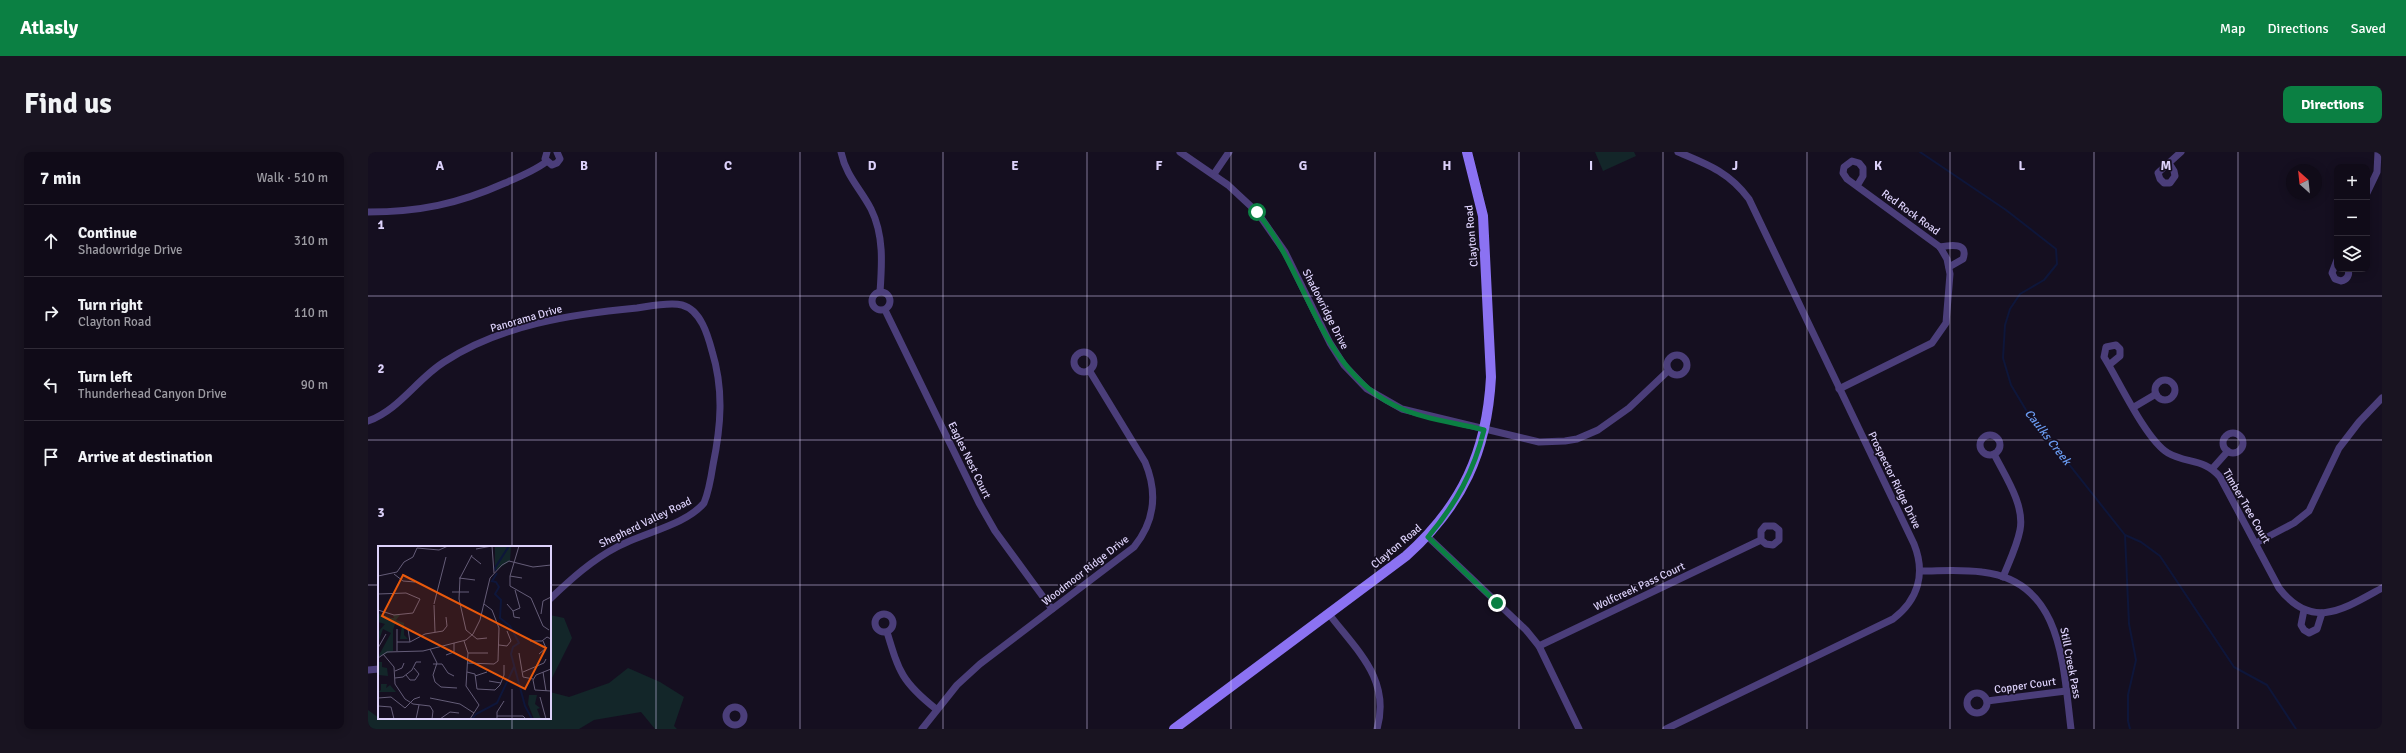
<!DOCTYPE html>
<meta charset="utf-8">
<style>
body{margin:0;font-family:Signika,sans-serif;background:#191421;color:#f1f3f6}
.controls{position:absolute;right:12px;top:12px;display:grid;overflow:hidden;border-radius:8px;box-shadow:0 2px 10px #0003}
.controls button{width:36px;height:36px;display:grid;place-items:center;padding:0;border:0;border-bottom:1px solid #302b37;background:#100b18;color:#f1f3f6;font:20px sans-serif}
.compass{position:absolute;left:1918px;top:12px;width:36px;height:36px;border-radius:50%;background:#100b18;box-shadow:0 2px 10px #0003;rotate:333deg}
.stop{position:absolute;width:12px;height:12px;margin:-9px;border:3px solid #0b8043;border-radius:50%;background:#fff}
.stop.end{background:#0b8043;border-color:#fff;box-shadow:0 1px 4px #0008}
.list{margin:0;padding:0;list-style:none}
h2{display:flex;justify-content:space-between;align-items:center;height:52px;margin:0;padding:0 16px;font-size:17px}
h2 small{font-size:13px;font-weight:400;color:#9c9ba2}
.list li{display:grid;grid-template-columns:26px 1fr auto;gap:12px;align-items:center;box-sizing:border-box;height:72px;padding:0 16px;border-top:1px solid #302b37}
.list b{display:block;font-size:15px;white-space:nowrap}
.list p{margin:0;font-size:13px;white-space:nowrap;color:#9c9ba2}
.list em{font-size:13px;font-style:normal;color:#9c9ba2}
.icon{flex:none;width:22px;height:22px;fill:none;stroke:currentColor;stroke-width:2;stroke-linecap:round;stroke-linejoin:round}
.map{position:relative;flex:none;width:2014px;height:577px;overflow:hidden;border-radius:8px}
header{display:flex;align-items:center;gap:24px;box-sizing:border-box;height:56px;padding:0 20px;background:#0b8043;color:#fff}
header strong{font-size:19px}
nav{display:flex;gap:22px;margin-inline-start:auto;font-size:14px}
.intro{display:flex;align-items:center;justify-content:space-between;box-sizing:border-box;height:96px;padding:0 24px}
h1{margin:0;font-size:28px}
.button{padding:10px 18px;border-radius:8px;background:#0b8043;color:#fff;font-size:14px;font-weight:700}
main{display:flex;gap:24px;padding:0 24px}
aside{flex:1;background:#100b18;border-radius:8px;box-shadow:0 2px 10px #0003}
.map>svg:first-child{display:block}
.green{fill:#132629}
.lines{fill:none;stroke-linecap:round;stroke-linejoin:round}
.stream{stroke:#0e163a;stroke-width:2}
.street{stroke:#4b3e7a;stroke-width:7}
.secondary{stroke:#8b72f2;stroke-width:10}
.route{stroke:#0b8043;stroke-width:5}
.grid{fill:none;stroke:#ddd2fb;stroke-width:1;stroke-opacity:0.55}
.labels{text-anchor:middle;stroke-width:3.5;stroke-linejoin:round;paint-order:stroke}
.street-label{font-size:11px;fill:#ddd2fb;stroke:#150f20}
.water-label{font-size:12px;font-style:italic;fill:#6a9bf1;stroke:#150f20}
.inset-river{fill:none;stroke:#0e163a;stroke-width:2}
.inset-road{fill:none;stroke:#655d78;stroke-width:1}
.view{fill:#e8590c;fill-opacity:0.15;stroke:#e8590c;stroke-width:2}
.inset-edge{fill:none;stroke:#ddd2fb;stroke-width:2}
.grid-label{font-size:13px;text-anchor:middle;font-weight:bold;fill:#ddd2fb;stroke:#150f20;stroke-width:3.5;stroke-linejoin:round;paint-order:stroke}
</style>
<header>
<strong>Atlasly</strong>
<nav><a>Map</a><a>Directions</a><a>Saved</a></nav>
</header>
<div class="intro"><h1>Find us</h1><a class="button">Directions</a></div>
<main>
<aside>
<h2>7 min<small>Walk · 510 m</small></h2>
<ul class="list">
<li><svg class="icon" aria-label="ahead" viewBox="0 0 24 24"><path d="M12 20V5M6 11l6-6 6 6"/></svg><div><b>Continue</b><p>Shadowridge Drive</p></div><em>310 m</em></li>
<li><svg class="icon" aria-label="right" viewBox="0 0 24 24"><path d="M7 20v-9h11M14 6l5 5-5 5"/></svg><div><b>Turn right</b><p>Clayton Road</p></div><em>110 m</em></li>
<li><svg class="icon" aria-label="left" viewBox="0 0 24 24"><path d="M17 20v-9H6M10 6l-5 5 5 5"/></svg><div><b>Turn left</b><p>Thunderhead Canyon Drive</p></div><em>90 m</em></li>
<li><svg class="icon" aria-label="arrive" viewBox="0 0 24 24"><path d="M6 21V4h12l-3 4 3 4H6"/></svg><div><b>Arrive at destination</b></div></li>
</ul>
</aside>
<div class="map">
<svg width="2014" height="577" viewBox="0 0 2014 577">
<rect width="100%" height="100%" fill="#150f20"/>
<g class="green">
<path d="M1227 0H1266L1268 4 1235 19Z"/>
<path d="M182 463 196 466 204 486 182 530Z"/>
<path d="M260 516 292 530 316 545 306 574 309 577H287L273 560 226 568 211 577H0V558L11 566H182V540L201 545 241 531Z"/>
</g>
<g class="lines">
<g class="stream">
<path d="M1552 0 1638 58 1688 97 1689 112 1676 128 1652 142 1642 157 1637 173 1635 206 1643 233 1658 258 1757 383 1773 390 1792 404 1866 515 1899 533 1928 577"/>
<path d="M1757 383 1761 472 1768 508 1760 543V569L1762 577"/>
</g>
<g class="street">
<path d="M179 0 177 7 184 13 189 11 192 7 189 0"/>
<path d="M473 0C478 24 492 36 503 57 516 83 514 112 512 140"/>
<path d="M812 0 860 33 889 60 917 100 962 191 976 213 999 237 1034 257 1171 290 1197 289 1209 287 1230 278 1261 256 1300 219"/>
<path d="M1801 11 1806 19 1807 24 1802 31H1796L1792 27 1790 21 1792 19 1813 0"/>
<path d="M846 22 861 0"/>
<path d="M1999 41 2009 20 2010 0"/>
<path d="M0 60C51 60 90 52 137 31 151 25 166 19 178 10"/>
<path d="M1572 95C1582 93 1601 90 1595 107L1581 115"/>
<path d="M1969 108 1964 121 1967 127 1973 129C1979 128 1982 123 1980 117"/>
<circle cx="513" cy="149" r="9"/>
<path d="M517 158 611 351 627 379 684 457"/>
<circle cx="716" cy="210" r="10"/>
<circle cx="1309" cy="213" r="10"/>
<path d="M1741 213 1752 204V197L1748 193 1738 195 1736 205C1751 229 1778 288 1800 301 1819 312 1836 306 1852 325L1911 436C1944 479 1976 457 2014 436"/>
<circle cx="1797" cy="238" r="10"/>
<path d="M1471 237 1564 191 1578 171 1582 122 1579 107 1572 95 1479 27 1475 21 1476 15 1484 9 1491 11 1495 16V24L1489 34"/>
<path d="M1766 255 1788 242"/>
<path d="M0 269C31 258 49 227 76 210 132 173 204 162 269 156 283 154 301 150 314 153 333 158 340 184 344 199 356 238 353 274 345 313 343 326 341 339 336 351 318 373 274 381 249 395 224 408 203 427 182 447"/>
<circle cx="1865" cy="291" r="10"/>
<circle cx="1622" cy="293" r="10"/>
<path d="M1626 302C1637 324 1657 353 1652 378 1649 394 1641 410 1635 425"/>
<path d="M1844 317 1860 299"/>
<path d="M1060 385 1158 478 1171 494 1211 577"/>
<path d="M1888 391 1926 371 1941 359 1971 296 1991 270 2014 246"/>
<path d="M1552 419C1572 419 1593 417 1614 420 1695 429 1695 514 1703 577"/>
<path d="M1936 458 1933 473 1936 478 1941 481 1949 477 1954 461"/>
<circle cx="516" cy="471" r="9"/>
<path d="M961 462C989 499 1023 527 1009 577"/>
<path d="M519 480C531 520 534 530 568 557"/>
<path d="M1171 494 1393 388 1398 392 1405 393 1411 388V378L1406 374H1397L1393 379V388"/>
<path d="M0 518 11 517"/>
<circle cx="1609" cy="551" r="10"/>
<path d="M1619 549 1698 539"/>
<circle cx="367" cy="564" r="9"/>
<path d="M554 577 589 533 612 512 766 395C787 369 790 341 777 310L721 218"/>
<path d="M1298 577 1525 467C1550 448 1558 422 1546 392L1381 47C1361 20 1339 12 1310 0"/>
</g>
<path class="secondary" d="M806 577 1038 404C1094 354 1119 300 1123 225L1115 64 1099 0"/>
</g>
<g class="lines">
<path class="route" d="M889 60C941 123 952 223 1034 257 1059 268 1090 271 1116 278 1106 319 1088 352 1060 385L1129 451"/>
</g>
<path class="grid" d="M144 0V395M288 0V577M432 0V577M575 0V577M719 0V577M863 0V577M1007 0V577M1151 0V577M1295 0V577M1439 0V577M1582 0V577M1726 0V577M1870 0V577M0 144H2014M0 288H2014M0 433H11M182 433H2014M144 566V577"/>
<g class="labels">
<g class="street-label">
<text transform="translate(1543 60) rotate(36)" y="4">Red Rock Road</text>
<text transform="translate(1103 84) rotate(-95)" y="4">Clayton Road</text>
<text transform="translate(958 157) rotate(63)" y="4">Shadowridge Drive</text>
<text transform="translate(158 166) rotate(-16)" y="4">Panorama Drive</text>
<text transform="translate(602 308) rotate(64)" y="4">Eagles Nest Court</text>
<text transform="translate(1527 328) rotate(64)" y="4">Prospector Ridge Drive</text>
<text transform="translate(1879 354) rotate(60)" y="4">Timber Tree Court</text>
<text transform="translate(277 370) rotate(-26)" y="4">Shepherd Valley Road</text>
<text transform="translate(1028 394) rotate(-40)" y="4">Clayton Road</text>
<text transform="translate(717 418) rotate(-38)" y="4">Woodmoor Ridge Drive</text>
<text transform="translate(1271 434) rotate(-25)" y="4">Wolfcreek Pass Court</text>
<text transform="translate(1703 511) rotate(79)" y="4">Still Creek Pass</text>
<text transform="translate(1657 533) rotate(-8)" y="4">Copper Court</text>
</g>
<g class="water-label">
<text transform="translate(1680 285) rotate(52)" y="4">Caulks Creek</text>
</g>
</g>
<g transform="translate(10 394)">
<rect width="173" height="173" fill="#150f20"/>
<path d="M117 0H133L132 15 117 25ZM0 67 13 72H16L15 69H22L18 74 26 77V89L30 93H22L24 79 17 78 15 84V105L0 111 13 87 5 83 0 97V86L7 78 0 76ZM0 116H4V121L9 122 10 130 1 129ZM3 138H9L8 142 12 139 18 146H0L3 144ZM151 149H159L157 158 162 162 159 163 163 173H156L150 158Z" fill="#132629"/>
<path class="inset-river" d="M118 25 117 22 131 0M119 27 114 35 118 36 121 41 117 48 123 54 122 72 132 80 141 97 135 101 133 108 147 160 154 173M94 173 98 168 119 157 136 121"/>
<path class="inset-road" d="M114 0 116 27M141 0 132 30V40L153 52 165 80 171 84M98 3 114 0M94 9 82 32 81 53 88 84 99 93 109 92M93 10 103 18M16 28 25 35 37 36M0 30 19 26 26 16 35 11 39 2 61 4 70 0M132 30 144 32M81 32 97 34M74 46H91M0 48 28 47 42 53 35 67 16 69 0 64M56 58 68 11M129 58 135 65 142 62 137 44M56 59 57 86M135 65 136 71 142 72M163 68 165 55 173 51M30 83 32 96M86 95 90 107 88 140 101 159 92 173M152 95H164L169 91 173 93M19 96H32L47 88 65 85 69 80 68 71M121 99 129 100 133 95 129 85M0 102 8 88M52 103 59 117 55 129 57 136 63 141 79 142M19 105V83M90 107H110M141 107 145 131 155 133M5 108 16 121 17 138 27 153 35 158 52 160 55 165 54 173M161 108 168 102 165 95M68 109 76 106V97M0 112 9 106 45 105 88 94 95 88 102 74 112 32 124 19 131 15 155 21 173 19M89 117 116 118 120 115 121 82 114 64 106 58M55 118H64L70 127 76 130M173 123 158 129 155 134 157 144 173 145M17 125 24 122 26 117M89 126 97 128 99 143 117 144 122 139 126 129V119M145 126 166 117 168 113M165 126 168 145M28 129 32 134H37L41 128 36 122M97 130 109 126M17 132 25 131 34 124 38 116H43M111 135 123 137M162 151 168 173M0 152 13 151 27 162 36 153 42 151M52 152 82 158 96 167M0 160 13 161 16 173M119 170H145L148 173M38 173 41 159M62 173 72 166 81 167M119 173V166L126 155M134 173V143"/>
<path class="view" d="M25 29 168 102 147 143 4 70Z"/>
<rect width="173" height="173" class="inset-edge"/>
</g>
<g class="grid-label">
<text x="72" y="18">A</text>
<text x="216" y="18">B</text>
<text x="360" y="18">C</text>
<text x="504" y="18">D</text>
<text x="647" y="18">E</text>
<text x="791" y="18">F</text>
<text x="935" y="18">G</text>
<text x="1079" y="18">H</text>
<text x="1223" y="18">I</text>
<text x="1367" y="18">J</text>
<text x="1510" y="18">K</text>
<text x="1654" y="18">L</text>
<text x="1798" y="18">M</text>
<text x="13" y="77">1</text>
<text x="13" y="221">2</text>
<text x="13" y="365">3</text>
</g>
</svg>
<div class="controls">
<button>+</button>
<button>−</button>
<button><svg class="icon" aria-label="layers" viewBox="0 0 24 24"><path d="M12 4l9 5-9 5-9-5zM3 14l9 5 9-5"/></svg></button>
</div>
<svg class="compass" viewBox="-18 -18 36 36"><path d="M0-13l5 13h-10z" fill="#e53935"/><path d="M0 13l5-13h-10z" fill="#9c9ba2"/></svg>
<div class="stop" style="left:889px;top:60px"></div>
<div class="stop end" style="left:1129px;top:451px"></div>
</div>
</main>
